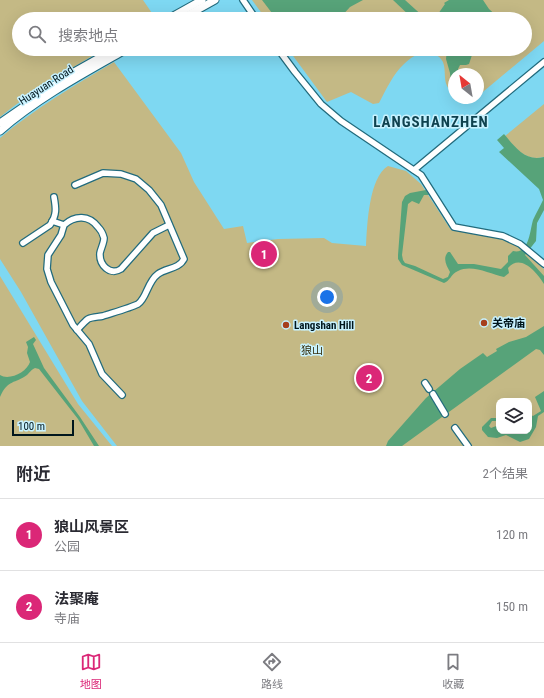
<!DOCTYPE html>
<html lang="zh">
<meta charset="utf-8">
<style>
body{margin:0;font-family:"Roboto Condensed","Noto Sans SC",sans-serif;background:#f7f7f7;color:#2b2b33}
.controls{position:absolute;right:12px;bottom:12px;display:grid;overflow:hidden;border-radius:8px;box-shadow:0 4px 16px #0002}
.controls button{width:36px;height:36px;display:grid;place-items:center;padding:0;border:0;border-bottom:1px solid #e1e1e2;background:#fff;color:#2b2b33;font:20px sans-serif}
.compass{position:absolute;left:448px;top:68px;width:36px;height:36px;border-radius:50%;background:#fff;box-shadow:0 4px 16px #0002;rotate:329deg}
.scale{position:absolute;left:12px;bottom:10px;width:62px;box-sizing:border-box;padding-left:4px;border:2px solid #00161d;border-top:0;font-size:11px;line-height:14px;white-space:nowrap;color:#00161d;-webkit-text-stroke:3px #c8f2ff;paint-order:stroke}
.you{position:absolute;left:327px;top:297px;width:14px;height:14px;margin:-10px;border:3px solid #fff;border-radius:50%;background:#1a73e8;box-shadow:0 0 0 6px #1a73e833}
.badge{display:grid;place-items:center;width:26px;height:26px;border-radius:50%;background:#db2777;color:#fff;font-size:13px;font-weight:700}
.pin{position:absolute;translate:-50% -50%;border:2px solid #fff;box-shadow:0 1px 4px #0006}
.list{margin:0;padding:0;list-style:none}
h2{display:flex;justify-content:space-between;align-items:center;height:52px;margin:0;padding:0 16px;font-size:17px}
h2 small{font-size:13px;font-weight:400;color:#7c7c81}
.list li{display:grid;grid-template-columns:26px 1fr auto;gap:12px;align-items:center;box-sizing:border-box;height:72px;padding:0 16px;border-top:1px solid #e1e1e2}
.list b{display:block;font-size:15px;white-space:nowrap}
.list p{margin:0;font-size:13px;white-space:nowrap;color:#7c7c81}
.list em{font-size:13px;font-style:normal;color:#7c7c81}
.icon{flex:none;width:22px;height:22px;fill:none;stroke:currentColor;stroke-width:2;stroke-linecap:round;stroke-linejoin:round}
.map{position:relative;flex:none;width:544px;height:446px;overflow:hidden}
.search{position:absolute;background:#fff;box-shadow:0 4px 16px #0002;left:12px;right:12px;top:12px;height:44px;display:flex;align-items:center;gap:10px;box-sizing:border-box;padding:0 14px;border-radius:22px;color:#7c7c81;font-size:15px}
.sheet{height:196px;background:#fff}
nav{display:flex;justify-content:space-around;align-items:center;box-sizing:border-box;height:56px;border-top:1px solid #e1e1e2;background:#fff;font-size:11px;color:#7c7c81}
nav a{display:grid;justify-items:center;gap:2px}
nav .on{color:#db2777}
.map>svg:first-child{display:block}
.green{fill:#c4b985;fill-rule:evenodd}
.water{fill:#57a379}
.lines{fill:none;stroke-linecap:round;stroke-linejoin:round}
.minor-casing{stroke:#226b7d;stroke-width:8}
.major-casing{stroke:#226b7d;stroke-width:9}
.minor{stroke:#fff;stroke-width:5.5}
.major{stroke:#fff;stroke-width:7}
.poi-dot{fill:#a63f1d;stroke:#c8f2ff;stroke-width:1.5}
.labels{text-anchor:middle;stroke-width:3;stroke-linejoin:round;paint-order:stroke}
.street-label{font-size:11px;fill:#00161d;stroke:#c8f2ff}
.poi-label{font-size:11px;font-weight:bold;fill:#00161d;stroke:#c8f2ff;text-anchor:start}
.park-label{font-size:11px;fill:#342d0b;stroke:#c8f2ff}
.district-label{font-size:15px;font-weight:bold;letter-spacing:1px;fill:#0f424f;stroke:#c8f2ff}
</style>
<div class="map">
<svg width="544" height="446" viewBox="0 0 544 446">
<rect width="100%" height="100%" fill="#7ed8f2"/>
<g class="green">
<path d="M0 0H143L156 19H19V49H105C69 69 32 91 0 117Z"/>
<path d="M252 0H544V41L478 96V74H454V96C452 93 449 89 447 86 443 78 447 66 441 59 430 46 414 54 404 64 393 74 386 90 379 103L373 104 351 92 327 102 288 49H525V19H266Z"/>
<path d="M114 62 181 153 194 182 224 229 243 226 247 243 278 239 324 238 332 243 366 246C367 225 369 177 388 166L406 171 421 184 451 230 503 239 515 244 544 269V446H117L82 401 21 292 0 259V138C34 109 75 85 114 62ZM499 401H529V431H499Z"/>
<path d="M544 104V157C526 162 516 149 505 136Z"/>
<path d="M0 276 78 404 112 446H0Z"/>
</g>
<g class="water">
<path d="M262 0H363L350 7 339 19H280L277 15 275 17Z"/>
<path d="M393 0H405L426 19H413Z"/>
<path d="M449 0H483L489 9 500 19H432L437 13 438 14 445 4 444 3Z"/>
<path d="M447 49H474L469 64 466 65H460L458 69 459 74H454V92L451 87 450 73 446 59Z"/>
<path d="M504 134C515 147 525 162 544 157V210L537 223 536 241 525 255 544 276V284C537 273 521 253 508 268L509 273 504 277C490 274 472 264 458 271 451 274 450 281 444 283L402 265 398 259V255L402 202 405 196 410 193 426 190 429 195H424L419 204 412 201 408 204 402 255 403 260 405 263 415 266 443 279 448 277 450 272C447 266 442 259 448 252H450L458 264H474L501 269 508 262V256L513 251C529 255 530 230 533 220 536 213 540 207 543 200L539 189 499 152 504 148 497 140Z"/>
<path d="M544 326V355L540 350 536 349 402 446H386L388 441 426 398 460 369 483 353 487 357 497 351 496 349 509 342 526 337Z"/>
<path d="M34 337 36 340 33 344 44 368 80 417 99 446H94L78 419 39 369 35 368C31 370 30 372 27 375 15 384 8 379 0 397V375C9 381 27 372 30 362L27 353 28 347 26 342Z"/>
<path d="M544 391V412L538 416 536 427 529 439 520 442 506 435 497 438 488 437 482 430V427L491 418H499V421H492L489 426 491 428 499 425V431H504L508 434 514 431H529V414L533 416 541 411 535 397Z"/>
</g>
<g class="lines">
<g class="minor-casing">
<g id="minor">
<path d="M243 0 256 19"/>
<path d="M278 49 295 72 321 104 341 121 421 175 454 227 503 236 520 244 544 264"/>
<path d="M414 170 544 62"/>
<path d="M75 185 103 173 121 174 136 179 149 190 161 205 184 259C179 269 166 268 158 274 147 282 147 298 138 304 130 308 112 313 103 316 98 317 92 317 88 319 84 322 80 327 77 330"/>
<path d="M52 221 64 225"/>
<path d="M23 243 50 225C57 215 56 208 54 197"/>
<path d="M425 383 429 389"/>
<path d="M433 394 445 414"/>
<path d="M122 395 102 374 89 344 73 325 51 282 47 269 48 255 61 235 64 225C75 215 89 215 98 227 101 230 103 234 104 238 104 243 101 248 100 253 99 265 110 276 121 269L153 233 169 225"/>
<path d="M455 428 468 446"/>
</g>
</g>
<g class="major-casing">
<g id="major">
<path d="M168 19 202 0"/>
<path d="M181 19 215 0"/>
<path d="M0 123 74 72 115 49"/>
<path d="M0 131C38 98 83 74 127 49"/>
</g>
</g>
<use href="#minor" class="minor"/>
<use href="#major" class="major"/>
</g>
<g class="poi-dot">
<circle cx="484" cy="323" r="4"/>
<circle cx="286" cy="325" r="4"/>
</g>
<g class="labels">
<g class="street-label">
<text transform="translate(46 85) rotate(-33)" y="4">Huayuan Road</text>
</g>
<g class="poi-label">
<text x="492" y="327">关帝庙</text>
<text x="294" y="329">Langshan Hill</text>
</g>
<g class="park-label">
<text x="312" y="354">狼山</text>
</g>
<g class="district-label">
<text x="431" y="127">LANGSHANZHEN</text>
</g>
</g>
</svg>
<div class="controls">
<button><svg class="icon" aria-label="layers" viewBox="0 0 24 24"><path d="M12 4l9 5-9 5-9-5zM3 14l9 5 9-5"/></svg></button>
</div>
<svg class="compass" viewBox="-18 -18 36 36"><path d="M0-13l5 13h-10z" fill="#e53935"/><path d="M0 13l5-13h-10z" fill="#7c7c81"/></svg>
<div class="scale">100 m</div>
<div class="you"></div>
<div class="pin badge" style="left:264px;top:254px">1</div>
<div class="pin badge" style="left:369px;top:378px">2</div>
<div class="search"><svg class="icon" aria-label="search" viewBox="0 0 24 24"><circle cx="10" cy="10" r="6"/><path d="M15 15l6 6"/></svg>搜索地点</div>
</div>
<section class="sheet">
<h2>附近<small>2个结果</small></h2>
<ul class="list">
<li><span class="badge">1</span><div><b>狼山风景区</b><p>公园</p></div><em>120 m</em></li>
<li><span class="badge">2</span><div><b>法聚庵</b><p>寺庙</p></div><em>150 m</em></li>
</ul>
</section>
<nav>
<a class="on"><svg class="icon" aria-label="map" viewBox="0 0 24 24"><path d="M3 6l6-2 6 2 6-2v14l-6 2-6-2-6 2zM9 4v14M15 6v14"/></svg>地图</a>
<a><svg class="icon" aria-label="directions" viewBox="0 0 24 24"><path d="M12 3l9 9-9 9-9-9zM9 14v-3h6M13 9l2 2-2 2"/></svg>路线</a>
<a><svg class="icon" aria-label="saved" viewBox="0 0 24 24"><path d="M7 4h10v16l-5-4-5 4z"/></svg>收藏</a>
</nav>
